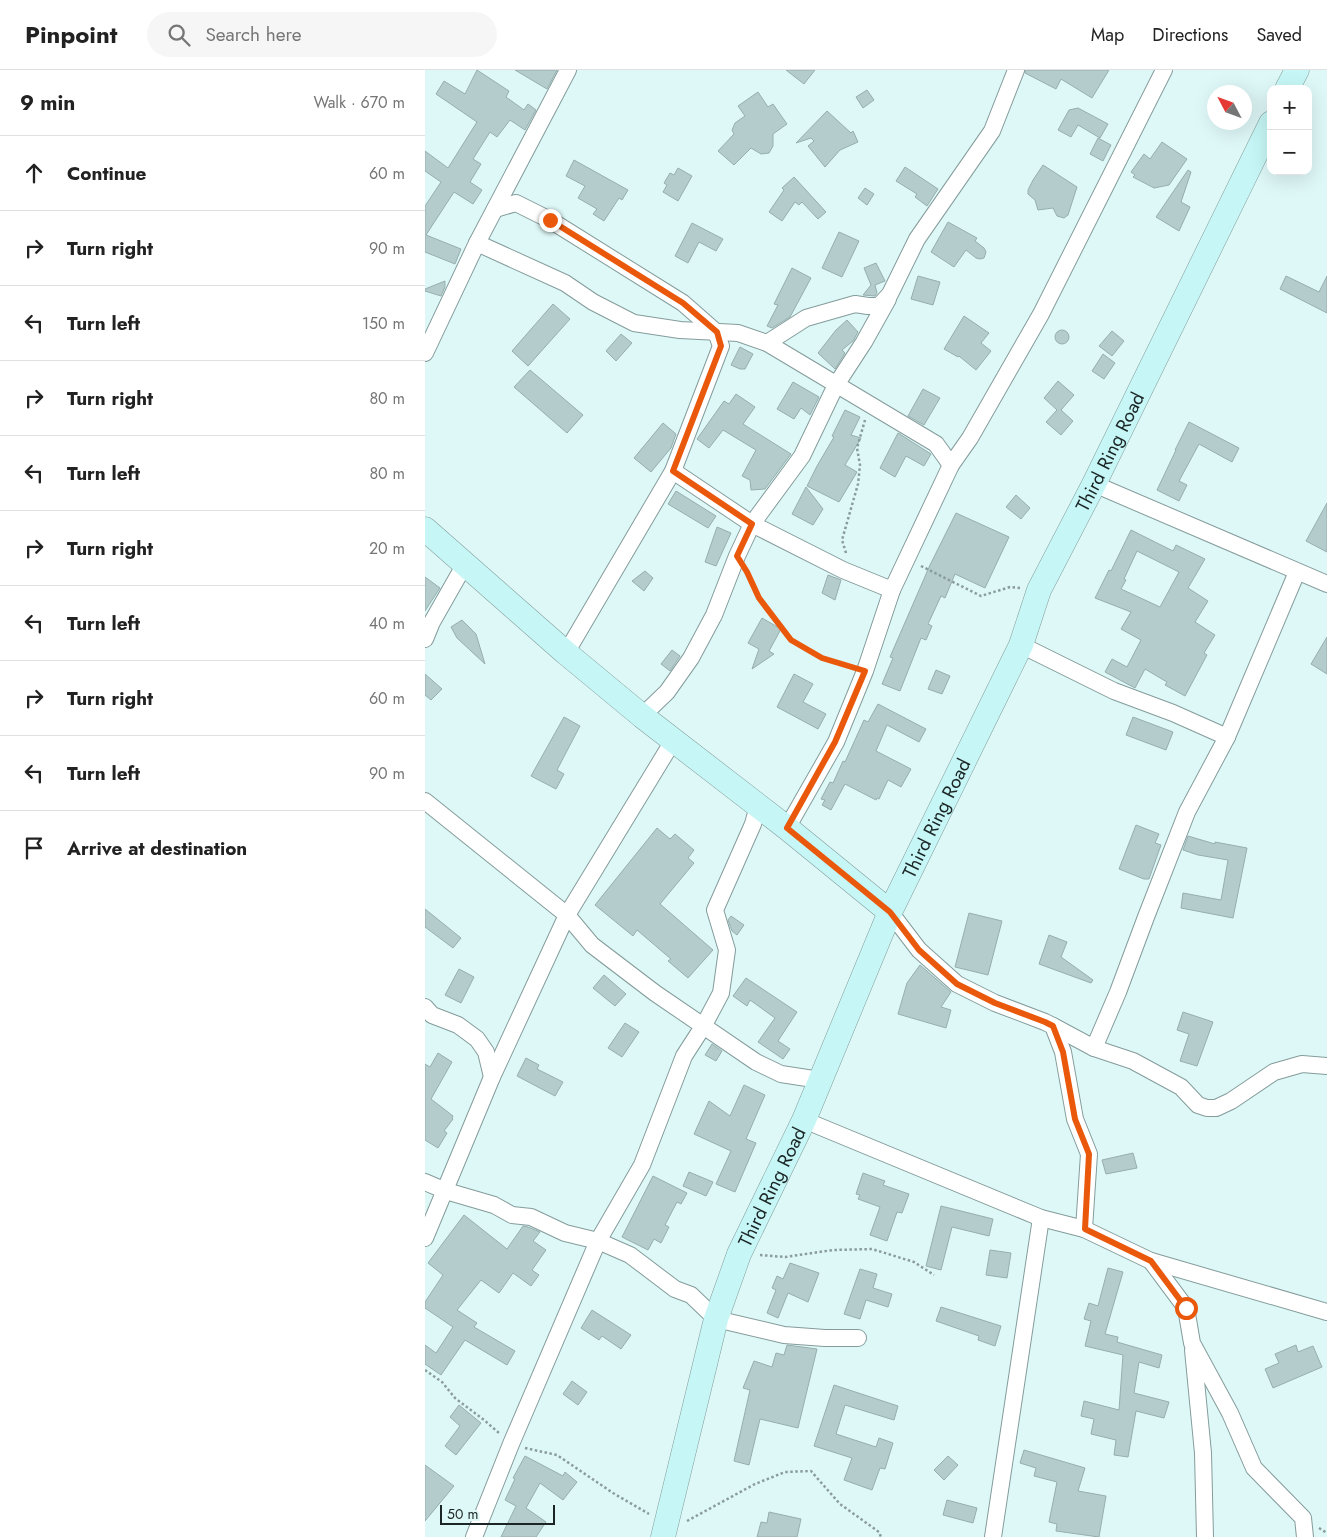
<!DOCTYPE html>
<meta charset="utf-8">
<style>
body{margin:0;font-family:Jost,sans-serif;background:#f6f6f6;color:#222}
.controls{position:absolute;right:15px;top:15px;display:grid;overflow:hidden;border-radius:10px;box-shadow:0 5px 20px #0002}
.controls button{width:45px;height:45px;display:grid;place-items:center;padding:0;border:0;border-bottom:1px solid #e0e0e0;background:#fff;color:#222;font:25px sans-serif}
.compass{position:absolute;left:782px;top:15px;width:45px;height:45px;border-radius:50%;background:#fff;box-shadow:0 5px 20px #0002;rotate:311deg}
.scale{position:absolute;left:15px;bottom:12px;width:115px;box-sizing:border-box;padding-left:5px;border:2px solid #1c2525;border-top:0;font-size:14px;line-height:18px;white-space:nowrap;color:#1c2525;-webkit-text-stroke:4px #def8f7;paint-order:stroke}
.stop{position:absolute;width:15px;height:15px;margin:-11px;border:4px solid #ea580c;border-radius:50%;background:#fff}
.stop.end{background:#ea580c;border-color:#fff;box-shadow:0 1px 5px #0008}
.list{margin:0;padding:0;list-style:none}
h2{display:flex;justify-content:space-between;align-items:center;height:65px;margin:0;padding:0 20px;font-size:21px}
h2 small{font-size:16px;font-weight:400;color:#767676}
.list li{display:grid;grid-template-columns:32px 1fr auto;gap:15px;align-items:center;box-sizing:border-box;height:75px;padding:0 20px;border-top:1px solid #e0e0e0}
.list b{display:block;font-size:19px;white-space:nowrap}
.list em{font-size:16px;font-style:normal;color:#767676}
.icon{flex:none;width:28px;height:28px;fill:none;stroke:currentColor;stroke-width:2;stroke-linecap:round;stroke-linejoin:round}
.map{position:relative;flex:none;width:902px;height:1467px;overflow:hidden}
header{display:flex;align-items:center;gap:30px;box-sizing:border-box;height:70px;padding:0 25px;background:#fff;border-bottom:1px solid #e0e0e0}
header strong{font-size:24px}
nav{display:flex;gap:28px;margin-inline-start:auto;font-size:18px}
.search{width:350px;height:45px;background:#f6f6f6;display:flex;align-items:center;gap:12px;box-sizing:border-box;padding:0 18px;border-radius:28px;color:#767676;font-size:19px}
main{display:flex}
aside{flex:1;background:#fff}
.map>svg:first-child{display:block}
.building{fill:#b4cdcc;stroke:#96afae;fill-rule:evenodd}
.lines{fill:none;stroke-linecap:round;stroke-linejoin:round}
.street-casing{stroke:#849c9b;stroke-width:18}
.secondary-casing{stroke:#849c9b;stroke-width:25}
.path{stroke:#8a9c9c;stroke-width:2.5;stroke-dasharray:2.5 2.5;stroke-linecap:butt}
.street{stroke:#fff;stroke-width:16}
.secondary{stroke:#c6f7f6;stroke-width:24}
.route{stroke:#ea580c;stroke-width:6}
.labels{text-anchor:middle;stroke-width:4.5;stroke-linejoin:round;paint-order:stroke}
.street-label{font-size:19px;fill:#1c2525;stroke:#def8f7}
</style>
<header>
<strong>Pinpoint</strong>
<div class="search"><svg class="icon" aria-label="search" viewBox="0 0 24 24"><circle cx="10" cy="10" r="6"/><path d="M15 15l6 6"/></svg>Search here</div>
<nav><a>Map</a><a>Directions</a><a>Saved</a></nav>
</header>
<main>
<aside>
<h2>9 min<small>Walk · 670 m</small></h2>
<ul class="list">
<li><svg class="icon" aria-label="ahead" viewBox="0 0 24 24"><path d="M12 20V5M6 11l6-6 6 6"/></svg><div><b>Continue</b></div><em>60 m</em></li>
<li><svg class="icon" aria-label="right" viewBox="0 0 24 24"><path d="M7 20v-9h11M14 6l5 5-5 5"/></svg><div><b>Turn right</b></div><em>90 m</em></li>
<li><svg class="icon" aria-label="left" viewBox="0 0 24 24"><path d="M17 20v-9H6M10 6l-5 5 5 5"/></svg><div><b>Turn left</b></div><em>150 m</em></li>
<li><svg class="icon" aria-label="right" viewBox="0 0 24 24"><path d="M7 20v-9h11M14 6l5 5-5 5"/></svg><div><b>Turn right</b></div><em>80 m</em></li>
<li><svg class="icon" aria-label="left" viewBox="0 0 24 24"><path d="M17 20v-9H6M10 6l-5 5 5 5"/></svg><div><b>Turn left</b></div><em>80 m</em></li>
<li><svg class="icon" aria-label="right" viewBox="0 0 24 24"><path d="M7 20v-9h11M14 6l5 5-5 5"/></svg><div><b>Turn right</b></div><em>20 m</em></li>
<li><svg class="icon" aria-label="left" viewBox="0 0 24 24"><path d="M17 20v-9H6M10 6l-5 5 5 5"/></svg><div><b>Turn left</b></div><em>40 m</em></li>
<li><svg class="icon" aria-label="right" viewBox="0 0 24 24"><path d="M7 20v-9h11M14 6l5 5-5 5"/></svg><div><b>Turn right</b></div><em>60 m</em></li>
<li><svg class="icon" aria-label="left" viewBox="0 0 24 24"><path d="M17 20v-9H6M10 6l-5 5 5 5"/></svg><div><b>Turn left</b></div><em>90 m</em></li>
<li><svg class="icon" aria-label="arrive" viewBox="0 0 24 24"><path d="M6 21V4h12l-3 4 3 4H6"/></svg><div><b>Arrive at destination</b></div></li>
</ul>
</aside>
<div class="map">
<svg width="902" height="1467" viewBox="0 0 902 1467">
<rect width="100%" height="100%" fill="#def8f7"/>
<g class="building">
<path d="M52 0 84 21 81 27 99 40 103 34 111 40 100 60 85 50 72 67 65 62 48 89 56 94 45 112 57 120 48 134 29 122 1 165 36 179 30 194 0 182V136L16 112 0 101V81L23 98 52 52 11 24 19 11 40 24Z"/>
<path d="M90 0H132L122 19Z"/>
<path d="M361 0H390L379 14Z"/>
<path d="M601 0H684L667 28 636 9 631 19 600 3Z"/>
<path d="M442 20 449 30 438 38 431 27Z"/>
<path d="M333 22 343 37 348 34 362 54 348 64V76L344 83 336 84 326 78 309 95 293 81 309 64 307 60 310 53 320 46 313 36Z"/>
<path d="M653 38 683 54 675 68 653 55 646 67 633 60 644 40Z"/>
<path d="M402 41 426 63 428 61 433 72 415 80 400 97 383 76 389 71 386 68 371 73Z"/>
<path d="M673 68 686 75 678 91 665 84Z"/>
<path d="M737 72 762 89 744 115 729 118 708 107 710 105 706 102 719 84 725 89Z"/>
<path d="M149 90 203 120 197 130 194 128 179 151 168 144 172 139 153 128 160 116 141 106Z"/>
<path d="M618 95 652 117 643 145 639 148 632 146 628 138 613 140 610 130 603 124V120L608 110Z"/>
<path d="M480 97 513 119 502 136 490 127 492 124 471 111Z"/>
<path d="M253 98 267 106 253 131 238 122 242 115 239 113 245 103 249 105Z"/>
<path d="M763 100 766 102 756 132 765 137 754 161 731 147Z"/>
<path d="M369 107 401 142 393 149 377 132 374 135 370 132 357 151 344 142 359 120 357 118Z"/>
<path d="M440 118 449 124 442 135 433 128Z"/>
<path d="M523 152 552 168 550 171 559 178 561 182 559 188 555 189 551 188 541 180 529 197 506 182Z"/>
<path d="M267 153 298 169 291 181 274 172 263 193 250 186Z"/>
<path d="M414 162 434 171 417 207 397 198Z"/>
<path d="M451 193 460 211 450 215 452 223 450 226 438 225 446 215 439 198Z"/>
<path d="M367 198 386 208 365 247 347 258 342 256 353 235 349 234Z"/>
<path d="M493 206 515 212 508 235 486 229Z"/>
<path d="M861 206 894 222 902 206V243L855 219Z"/>
<path d="M20 211V217L16 226 0 221V219Z"/>
<path d="M128 234 145 249 103 296 87 281Z"/>
<path d="M539 246 564 263 556 273 566 281 551 300 534 286 533 287 519 279Z"/>
<path d="M422 250 433 262 428 271 417 280 420 283 410 299 393 283 411 260Z"/>
<circle cx="637" cy="267" r="7"/>
<path d="M687 261 699 271 687 286 674 276Z"/>
<path d="M196 264 207 273 191 291 181 281Z"/>
<path d="M315 277 328 284 320 299H315L306 295Z"/>
<path d="M678 284 690 293 679 309 667 301Z"/>
<path d="M105 300 158 345 142 363 89 317Z"/>
<path d="M633 311 649 325 636 340 648 351 636 365 621 352 632 340 619 328Z"/>
<path d="M368 312 394 327 385 345 376 338 369 349 352 339Z"/>
<path d="M498 319 515 328 499 355 483 346Z"/>
<path d="M311 324 330 337 318 354 366 384 340 419 326 420 325 410 317 406 331 380 298 360 284 378 272 369 299 331 304 334Z"/>
<path d="M420 340 435 347 426 365 436 368 420 395 432 402 414 432 382 416 392 396 409 367 407 366Z"/>
<path d="M764 352 814 378 807 392 774 374 754 411 762 415 754 431 732 420 751 380H750Z"/>
<path d="M238 353 251 364 246 378 226 402 209 388Z"/>
<path d="M473 363 506 384 499 396 481 386 470 407 455 398Z"/>
<path d="M381 417 398 439 388 455 367 444Z"/>
<path d="M251 421 291 446 283 458 243 434Z"/>
<path d="M591 425 605 438 596 449 581 437Z"/>
<path d="M902 433V482L881 471Z"/>
<path d="M531 443 584 467 560 518 530 504 520 528 516 526 503 554 507 556 501 570 496 568 475 621 457 614 468 588 465 587 505 495Z"/>
<path d="M292 457 306 463 291 496 280 492Z"/>
<path d="M706 460 748 481 751 475 780 489 763 518 783 531 770 552 790 565 779 583 782 585 760 626 740 615 742 612 720 599 710 618 680 602 687 589 702 597 716 570 696 559 706 542 670 528 684 500 686 501ZM712 481 754 502 735 537 696 519 701 510 699 509Z"/>
<path d="M220 501 228 508 219 521 207 511Z"/>
<path d="M403 505 416 510 410 530 397 523Z"/>
<path d="M0 507 15 518 0 541Z"/>
<path d="M337 548 356 559 344 581 349 584 327 599 334 579 323 573Z"/>
<path d="M37 550 51 564 60 594 32 568 26 557Z"/>
<path d="M902 567V604L886 594Z"/>
<path d="M247 580 255 586 245 601 236 594Z"/>
<path d="M511 600 525 606 517 624 503 619Z"/>
<path d="M0 604 17 619 6 630 0 625Z"/>
<path d="M369 604 388 614 378 632 401 644 393 659 352 637Z"/>
<path d="M453 634 501 659 494 672 462 655 451 681 486 699 476 717 463 710 454 729 452 728 451 730 420 714 406 740 397 735 400 730 396 729 405 712 408 713 418 691 420 692 439 650 443 652Z"/>
<path d="M139 647 155 656 132 700 139 704 131 719 106 706Z"/>
<path d="M708 647 748 662 741 680 701 665Z"/>
<path d="M711 755 734 764 730 773 736 775 724 809H719L694 799Z"/>
<path d="M232 758 245 769 250 764 269 780 263 788 269 793 235 834 288 880 263 908 243 891 246 889 212 860 208 866 170 835Z"/>
<path d="M763 766 790 774V772L822 778 808 848 756 838 758 823 796 830 803 790 773 785 758 780Z"/>
<path d="M0 839 36 868 28 878 0 857Z"/>
<path d="M544 843 577 851 563 905 530 897Z"/>
<path d="M306 846 319 855 312 865 307 861 303 850Z"/>
<path d="M624 865 642 872 636 887 668 910 666 913 614 894Z"/>
<path d="M495 895 526 922 516 937 526 940 521 958 473 944 482 913Z"/>
<path d="M34 899 49 907 36 933 20 925Z"/>
<path d="M179 905 201 924 190 936 168 918Z"/>
<path d="M321 908 372 942 353 971 365 979 358 989 333 972 350 948 325 930 322 936 308 926Z"/>
<path d="M758 942 788 952 772 996 755 991 764 964 752 960Z"/>
<path d="M200 953 214 962 197 987 183 978Z"/>
<path d="M287 974 297 981 291 991 280 985Z"/>
<path d="M13 983 27 992 6 1029 28 1046 27 1048 28 1049 19 1061 22 1063 13 1078 0 1070V994L5 997Z"/>
<path d="M101 988 114 995 112 999 138 1012 130 1026 92 1006Z"/>
<path d="M319 1015 340 1025 321 1069 331 1073 310 1122 291 1114 306 1081 269 1064 284 1031 305 1046Z"/>
<path d="M708 1083 712 1098 681 1104 677 1090Z"/>
<path d="M264 1102 288 1112 281 1126 258 1116Z"/>
<path d="M438 1103 460 1111 458 1115 484 1124 477 1143 472 1142 462 1171 445 1165 455 1137 433 1129 435 1125 431 1124Z"/>
<path d="M228 1106 262 1123 256 1134 252 1132 240 1155 244 1157 236 1173 229 1169 223 1180 197 1167Z"/>
<path d="M516 1136 568 1149 564 1166 527 1157 516 1200 501 1196Z"/>
<path d="M39 1145 82 1179 98 1156 103 1157 115 1162 108 1171 121 1180 107 1200 114 1205 106 1216 88 1203 74 1223 56 1210 32 1240 52 1253 49 1257 90 1281 82 1295 40 1270 16 1305 0 1294V1275L11 1283 28 1257 0 1238V1232L18 1205 3 1193Z"/>
<path d="M565 1180 586 1183 582 1208 561 1205Z"/>
<path d="M365 1193 394 1203 383 1232 363 1223 353 1248 342 1243 351 1220 347 1218 352 1206 358 1209Z"/>
<path d="M683 1198 698 1202 680 1264 693 1267 692 1272 737 1285 734 1298 714 1292 709 1323 744 1332 739 1348 711 1341 703 1387 689 1385 691 1370 666 1364 669 1349 656 1346 659 1331 694 1340 698 1285 660 1276 666 1251 659 1249 664 1233 673 1236Z"/>
<path d="M435 1199 452 1204 448 1218 467 1224 463 1237 441 1230 435 1249 419 1244Z"/>
<path d="M516 1237 576 1256 570 1276 553 1270 554 1266 511 1251Z"/>
<path d="M167 1240 206 1265 196 1279 177 1266 174 1270 156 1258Z"/>
<path d="M362 1275 392 1279 373 1358 335 1349 324 1395 309 1391 325 1320 318 1318 329 1291 347 1297 351 1283 359 1285Z"/>
<path d="M871 1275 873 1282 888 1276 897 1297 848 1318 840 1299 854 1293 850 1284Z"/>
<path d="M147 1311 162 1322 153 1335 138 1324Z"/>
<path d="M409 1315 473 1336 469 1350 420 1335 411 1364 451 1377 454 1368 468 1373 460 1399 455 1398 447 1420 419 1410 427 1388 389 1376Z"/>
<path d="M34 1335 56 1353 31 1385 20 1376 35 1356 25 1347Z"/>
<path d="M599 1380 660 1398 653 1421 681 1426 674 1467 631 1461 632 1454 624 1452 632 1412 609 1406 611 1398 595 1393Z"/>
<path d="M100 1386 138 1406 140 1402 152 1412 138 1430 115 1413 101 1438 121 1452 111 1467H76L91 1436 80 1430 90 1409 88 1408Z"/>
<path d="M523 1386 533 1395 519 1410 509 1400Z"/>
<path d="M0 1395 29 1416 0 1451Z"/>
<path d="M522 1430 552 1438 548 1453 518 1445Z"/>
<path d="M344 1442 376 1449 372 1467H332L336 1452 342 1453Z"/>
</g>
<g class="lines">
<g class="street-casing">
<g id="street">
<path d="M70 139 91 133 125 150 258 233 291 262 296 276 248 401"/>
<path d="M52 173 140 213 168 232 209 253 255 260 313 263 342 273 381 248 430 234 443 236H454L465 224 492 169 567 61 591 0"/>
<path d="M342 273 511 374 526 395"/>
<path d="M0 283 52 173 143 0"/>
<path d="M669 414 902 514"/>
<path d="M0 569 7 552 40 494"/>
<path d="M596 575 689 621 748 643 802 667"/>
<path d="M141 583 248 401 327 454 418 500 467 520"/>
<path d="M217 646 242 622 266 588 289 545 312 486 327 454 377 386 411 315 439 272 463 229"/>
<path d="M0 731 142 845 167 875 230 923 331 992 356 1004 395 1010"/>
<path d="M362 758 411 672 440 601 467 520 526 395 545 368 616 244 739 0"/>
<path d="M465 842 494 880 532 914 570 933 620 952 628 956 638 982 650 1049 664 1084 659 1159"/>
<path d="M0 937 7 945 33 955 52 969 61 982 67 1007"/>
<path d="M628 956 669 978 708 991 756 1017 773 1035 782 1038H791L806 1031 849 1002 877 994 902 996"/>
<path d="M669 978 693 922 721 847 762 742 802 667 872 502"/>
<path d="M379 1050 616 1148 659 1159 726 1191 902 1242"/>
<path d="M0 1112 21 1121 69 1135 87 1145 106 1147 140 1163 173 1171 205 1185 250 1219 266 1225 291 1249 359 1265 400 1268H433"/>
<path d="M0 1168 67 1007 142 845 248 671"/>
<path d="M726 1191 761 1238 767 1273 805 1343 829 1398 878 1448 880 1467"/>
<path d="M768 1280 778 1383 780 1467"/>
<path d="M49 1467 86 1374 173 1171 217 1095 259 986 279 955 296 923 302 880 290 840 328 754 333 736"/>
<path d="M568 1467 616 1148"/>
</g>
</g>
<g class="secondary-casing">
<g id="secondary">
<path d="M862 19 872 0"/>
<path d="M0 459 141 583 217 646 362 758 465 842"/>
<path id="s1" d="M238 1467 291 1249 314 1184 379 1050 465 842 596 575 614 520 669 414 846 53"/>
</g>
</g>
<g class="path">
<path d="M421 483 417 470 433 414 435 395 432 378 440 350"/>
<path d="M496 496 556 526 585 517 595 518"/>
<path d="M322 501 334 528 366 570 397 588 425 596"/>
<path d="M335 1185 360 1187 408 1180 447 1179 489 1192 509 1205"/>
<path d="M0 1300 17 1312 30 1328 59 1350 74 1363"/>
<path d="M100 1378 132 1385 188 1423 224 1444"/>
<path d="M262 1451 330 1414 360 1402 386 1401 415 1434 454 1462 456 1467"/>
<path d="M894 1458 902 1463"/>
</g>
<use href="#street" class="street"/>
<use href="#secondary" class="secondary"/>
</g>
<g class="lines">
<path class="route" d="M125 150 258 233 292 262 296 276 248 401 327 454 312 486 322 502 334 528 366 570 397 588 440 601 410 672 362 758 465 842 494 880 532 914 570 933 620 952 628 956 638 982 650 1049 664 1084 660 1159 726 1191 761 1238"/>
</g>
<g class="labels">
<g class="street-label">
<text dy="7" stroke="none"><textPath href="#s1" startOffset="1178">Third Ring Road</textPath></text>
<text dy="7" stroke="none"><textPath href="#s1" startOffset="772">Third Ring Road</textPath></text>
<text dy="7" stroke="none"><textPath href="#s1" startOffset="368">Third Ring Road</textPath></text>
</g>
</g>
</svg>
<div class="controls">
<button>+</button>
<button>−</button>
</div>
<svg class="compass" viewBox="-18 -18 36 36"><path d="M0-13l5 13h-10z" fill="#e53935"/><path d="M0 13l5-13h-10z" fill="#767676"/></svg>
<div class="scale">50 m</div>
<div class="stop" style="left:761px;top:1238px"></div>
<div class="stop end" style="left:125px;top:150px"></div>
</div>
</main>
